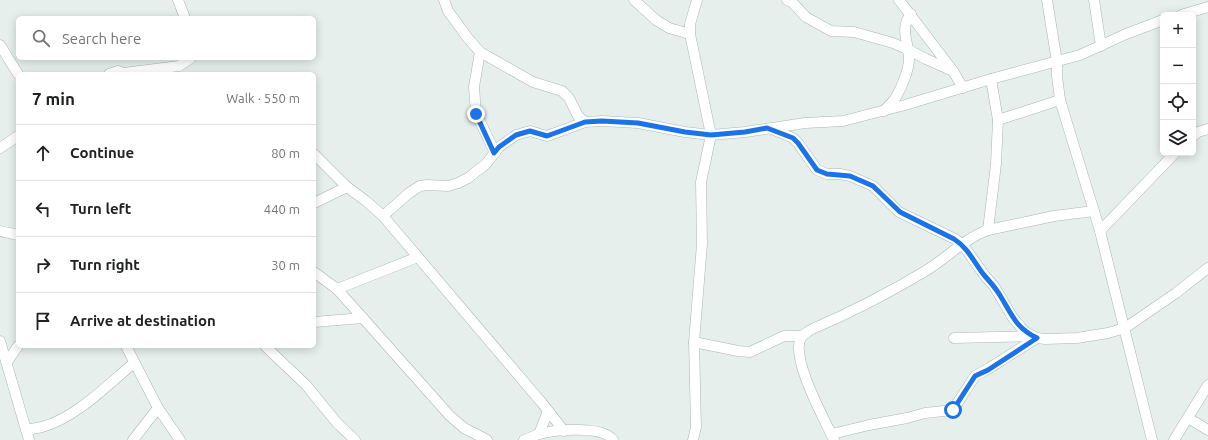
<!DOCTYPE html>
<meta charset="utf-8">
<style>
body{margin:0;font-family:Ubuntu,sans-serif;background:#f6f6f6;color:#202124}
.controls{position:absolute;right:12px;top:12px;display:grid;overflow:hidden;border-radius:6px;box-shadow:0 2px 10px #0003}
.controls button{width:36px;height:36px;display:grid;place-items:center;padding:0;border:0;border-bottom:1px solid #e0e0e0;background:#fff;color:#202124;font:20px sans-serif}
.stop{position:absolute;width:12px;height:12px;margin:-9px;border:3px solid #1a73e8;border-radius:50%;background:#fff}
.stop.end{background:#1a73e8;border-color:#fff;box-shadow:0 1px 4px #0008}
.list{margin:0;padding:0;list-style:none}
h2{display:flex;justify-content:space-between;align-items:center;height:52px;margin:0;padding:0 16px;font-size:17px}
h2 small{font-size:13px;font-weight:400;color:#757577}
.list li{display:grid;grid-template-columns:26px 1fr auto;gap:12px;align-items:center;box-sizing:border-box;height:56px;padding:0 16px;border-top:1px solid #e0e0e0}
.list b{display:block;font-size:15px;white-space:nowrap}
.list em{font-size:13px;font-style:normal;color:#757577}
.icon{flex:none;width:22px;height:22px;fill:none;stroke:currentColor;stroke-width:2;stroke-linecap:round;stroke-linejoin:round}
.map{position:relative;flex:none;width:1208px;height:440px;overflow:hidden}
.search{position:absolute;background:#fff;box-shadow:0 2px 10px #0003;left:16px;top:16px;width:300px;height:44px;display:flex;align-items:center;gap:10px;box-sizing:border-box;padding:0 14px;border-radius:6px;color:#757577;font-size:15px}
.panel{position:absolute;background:#fff;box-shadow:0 2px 10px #0003;left:16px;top:72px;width:300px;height:276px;border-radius:6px}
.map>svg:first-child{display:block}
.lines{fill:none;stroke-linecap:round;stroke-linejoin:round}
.street-casing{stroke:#a8b8b2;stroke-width:11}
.street{stroke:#fff;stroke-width:10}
.route{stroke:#1a73e8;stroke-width:5}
</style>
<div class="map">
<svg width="1208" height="440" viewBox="0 0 1208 440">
<rect width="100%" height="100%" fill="#e6efeb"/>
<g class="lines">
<g class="street-casing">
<g id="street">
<path d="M178 0 185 18"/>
<path d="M444 0 448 11 467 37 480 52 533 82 562 91 569 98 578 116 585 122"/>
<path d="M634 0 656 20 669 28 690 34"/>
<path d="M787 0 792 2 806 17 831 31 854 32 893 43 907 49 926 59 953 71"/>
<path d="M899 0 953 71 963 88"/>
<path d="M1047 0 1057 62V76L1060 100 1100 231 1152 440"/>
<path d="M1094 0 1101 46"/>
<path d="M1181 15 1208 7"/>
<path d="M0 45 18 74"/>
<path d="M480 52 474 87 476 113 495 153"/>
<path d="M124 73 179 66 191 58"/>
<path d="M109 74 118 71 126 74"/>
<path d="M884 111C888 106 893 102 896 97 902 87 909 69 909 59 909 43 899 28 911 14"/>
<path d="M998 120 1060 100"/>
<path d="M769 128 793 138 798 143 817 170 827 174H840L850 176 873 186 899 212 955 239 963 245 985 276 994 286 1013 318 1025 332 1037 338 1045 339 1077 338 1108 333 1125 328 1176 293 1208 268"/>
<path d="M1193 136 1198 132 1208 129"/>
<path d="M0 148 18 136"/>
<path d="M314 154 347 187 366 201 383 216 542 403 564 431"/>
<path d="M314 203 347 187"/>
<path d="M383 216 409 193 420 186 427 185 448 186 458 183 468 178 486 164 499 147 516 135 530 131 547 136 585 122 602 121 638 123 685 132 711 135 745 132 805 123 843 121 905 105 991 79 1080 55 1126 34 1163 20"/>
<path d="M988 230 996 164 998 120 991 79"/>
<path d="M0 231 18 235"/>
<path d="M1100 231 1175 153"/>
<path d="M314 272 337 289 450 416 464 428 487 440"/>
<path d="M337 289 418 257"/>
<path d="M314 322 363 318"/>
<path d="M954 338 1033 336"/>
<path d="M0 341 29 440"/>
<path d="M694 342 738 351 750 352 784 336H802"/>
<path d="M126 346 158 408 180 440"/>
<path d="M265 346 306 385 337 423 355 440"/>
<path d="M7 362 18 346"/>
<path d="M1188 418 1208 430"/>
<path d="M26 430C31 429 37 428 42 427 77 417 106 386 134 363"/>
<path d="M539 434 548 411"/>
<path d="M832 434 869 425 907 418 925 413 953 410 975 376 988 369 1037 338"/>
<path d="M133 440 158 408"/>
<path d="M524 440C529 438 534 436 539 434 555 430 603 425 613 440"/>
<path d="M693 440 696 427 694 342 702 244 701 182 711 135 690 34V24L697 0"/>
<path d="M834 440C825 420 788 355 802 336 804 334 808 332 810 330 850 313 889 293 927 270 947 258 965 238 988 230L1054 216 1094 211"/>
<path d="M1174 440 1208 385"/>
</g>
</g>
<use href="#street" class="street"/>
</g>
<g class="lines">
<path class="route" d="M476 114 494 153 499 147 516 135 530 131 547 136 585 122 602 121 638 123 685 132 711 135 745 132 767 128 793 138 798 143 817 170 827 174 850 176 873 186 900 212 954 239C968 248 974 262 984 275 990 282 996 288 1001 297 1012 315 1016 328 1037 338L988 370 975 376 953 410"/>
</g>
</svg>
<div class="controls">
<button>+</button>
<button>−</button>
<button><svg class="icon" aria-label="locate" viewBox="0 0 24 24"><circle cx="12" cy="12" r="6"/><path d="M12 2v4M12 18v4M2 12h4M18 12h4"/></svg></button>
<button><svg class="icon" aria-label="layers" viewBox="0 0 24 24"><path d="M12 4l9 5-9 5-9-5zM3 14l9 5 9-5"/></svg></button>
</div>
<div class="stop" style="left:953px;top:410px"></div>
<div class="stop end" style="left:476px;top:114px"></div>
<div class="search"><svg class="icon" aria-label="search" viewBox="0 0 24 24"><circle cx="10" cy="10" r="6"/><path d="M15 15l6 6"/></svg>Search here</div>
<section class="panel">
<h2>7 min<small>Walk · 550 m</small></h2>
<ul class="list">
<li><svg class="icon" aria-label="ahead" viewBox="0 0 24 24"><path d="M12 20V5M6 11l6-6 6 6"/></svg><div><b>Continue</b></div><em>80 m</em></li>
<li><svg class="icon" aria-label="left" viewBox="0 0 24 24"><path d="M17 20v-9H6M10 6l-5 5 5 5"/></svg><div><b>Turn left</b></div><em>440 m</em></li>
<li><svg class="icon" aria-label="right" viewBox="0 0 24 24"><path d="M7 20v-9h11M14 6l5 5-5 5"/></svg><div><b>Turn right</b></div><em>30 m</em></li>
<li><svg class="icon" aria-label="arrive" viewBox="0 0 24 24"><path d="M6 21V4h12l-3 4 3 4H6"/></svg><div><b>Arrive at destination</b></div></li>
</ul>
</section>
</div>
